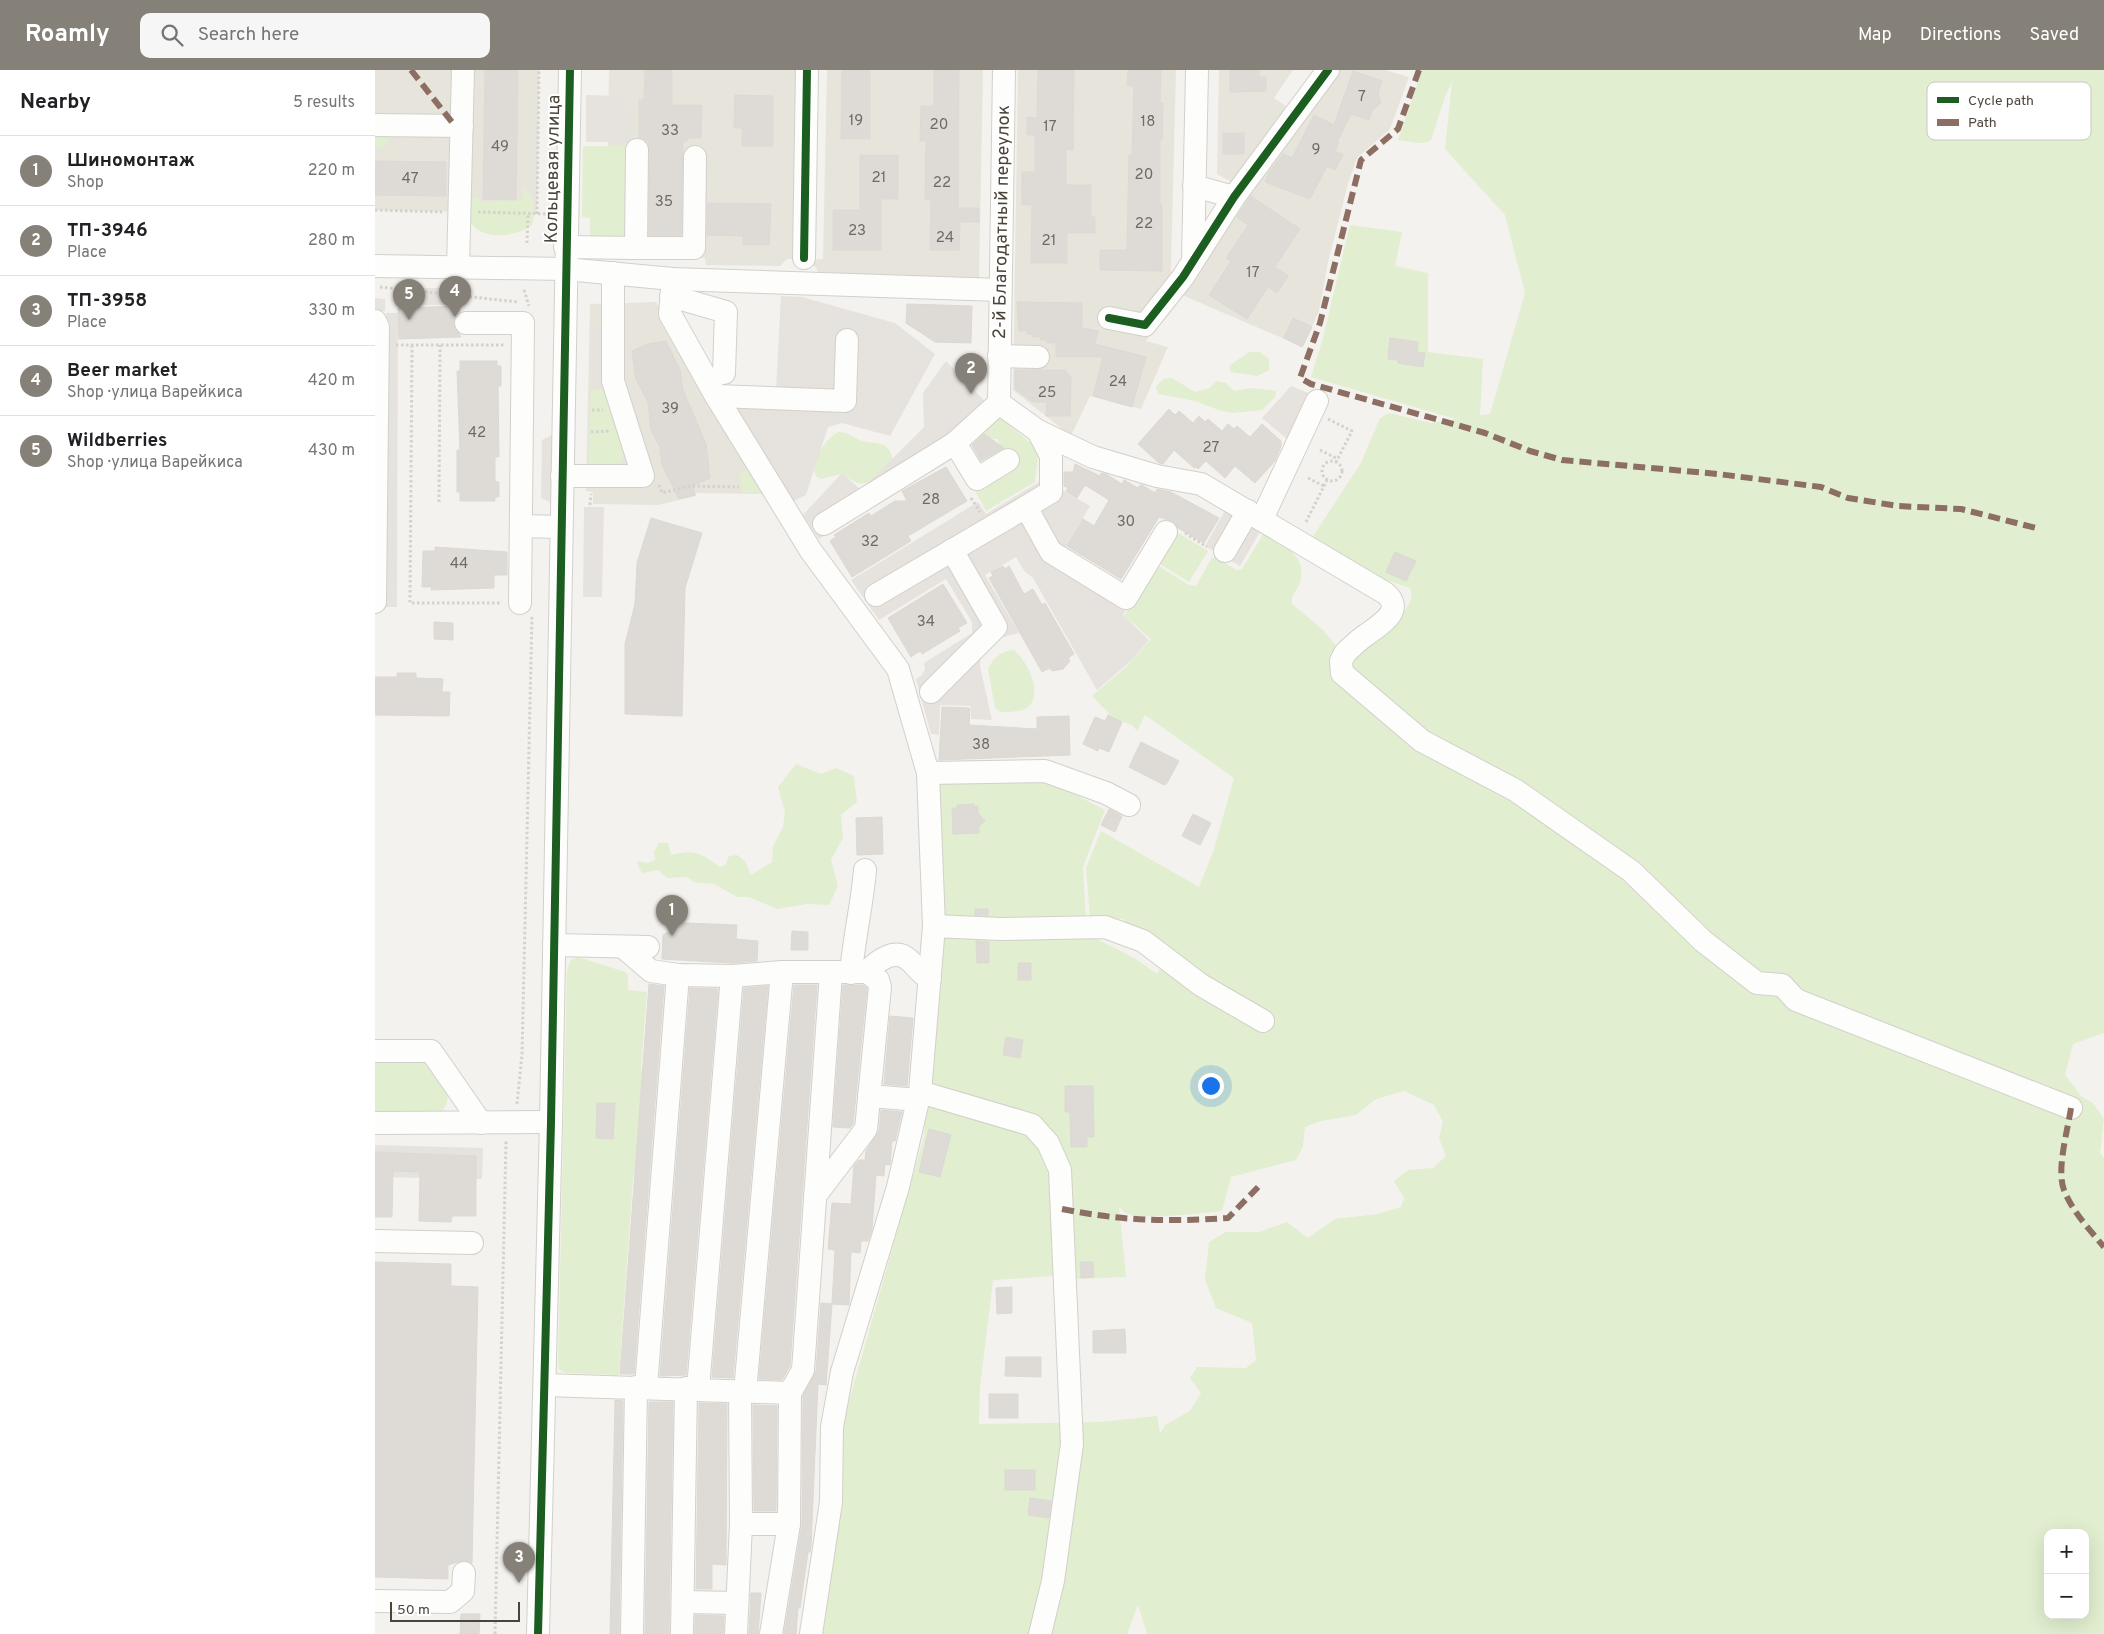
<!DOCTYPE html>
<meta charset="utf-8">
<style>
body{margin:0;font-family:Overpass,sans-serif;background:#f6f6f6;color:#202124}
.controls{position:absolute;right:15px;bottom:15px;display:grid;overflow:hidden;border-radius:10px;box-shadow:0 5px 20px #0002}
.controls button{width:45px;height:45px;display:grid;place-items:center;padding:0;border:0;border-bottom:1px solid #e0e0e0;background:#fff;color:#202124;font:25px sans-serif}
.scale{position:absolute;left:15px;bottom:12px;width:130px;box-sizing:border-box;padding-left:5px;border:2px solid #4b4439;border-top:0;font-size:14px;line-height:18px;white-space:nowrap;color:#4b4439;-webkit-text-stroke:4px #fff;paint-order:stroke}
.you{position:absolute;left:835px;top:1015px;width:18px;height:18px;margin:-12px;border:4px solid #fff;border-radius:50%;background:#1a73e8;box-shadow:0 0 0 8px #1a73e833}
.badge{display:grid;place-items:center;width:32px;height:32px;border-radius:50%;background:#868178;color:#fff;font-size:16px;font-weight:700}
.pin{position:absolute;translate:-50% -41px;filter:drop-shadow(0 1px 2px #0008)}
.pin::after{content:'';position:absolute;top:26px;width:18px;height:15px;background:inherit;clip-path:polygon(0 0,100% 0,50% 100%)}
.list{margin:0;padding:0;list-style:none}
h2{display:flex;justify-content:space-between;align-items:center;height:65px;margin:0;padding:0 20px;font-size:21px}
h2 small{font-size:16px;font-weight:400;color:#757577}
.list li{display:grid;grid-template-columns:32px 1fr auto;gap:15px;align-items:center;box-sizing:border-box;height:70px;padding:0 20px;border-top:1px solid #e0e0e0}
.list b{display:block;font-size:19px;white-space:nowrap}
.list p{margin:0;font-size:16px;white-space:nowrap;color:#757577}
.list em{font-size:16px;font-style:normal;color:#757577}
.icon{flex:none;width:28px;height:28px;fill:none;stroke:currentColor;stroke-width:2;stroke-linecap:round;stroke-linejoin:round}
.map{position:relative;flex:none;width:1729px;height:1564px;overflow:hidden}
header{display:flex;align-items:center;gap:30px;box-sizing:border-box;height:70px;padding:0 25px;background:#868178;color:#fff}
header strong{font-size:24px}
nav{display:flex;gap:28px;margin-inline-start:auto;font-size:18px}
.search{width:350px;height:45px;background:#f6f6f6;display:flex;align-items:center;gap:12px;box-sizing:border-box;padding:0 18px;border-radius:10px;color:#757577;font-size:19px}
main{display:flex}
aside{flex:1;background:#fff}
.map>svg:first-child{display:block}
.residential{fill:#e7e4dc}
.industrial{fill:#e6e2de}
.green{fill:#e1eecf;fill-rule:evenodd}
.parking{fill:#e6e3df}
.building{fill:#dedbd6;stroke:#dcd9d4}
.lines{fill:none;stroke-linecap:round;stroke-linejoin:round}
.minor-casing{stroke:#d2d0cb;stroke-width:24}
.path{stroke:#d3d2cc;stroke-width:3;stroke-dasharray:2.5 2.5;stroke-linecap:butt}
.minor{stroke:#fdfdfc;stroke-width:22}
.quiet{stroke:#8d6e63;stroke-width:6;stroke-dasharray:12 6;stroke-linecap:butt}
.cycleway-casing{stroke:#fff;stroke-width:11}
.cycleway{stroke:#1b5e20;stroke-width:8}
.labels{text-anchor:middle;stroke-width:4;stroke-linejoin:round;paint-order:stroke}
.number-label{font-size:15px;fill:#706a61}
.street-label{font-size:18px;fill:#4b4439;stroke:#fff}
.key{fill:#fff;stroke:#c9c7c4;stroke-width:1}
.key-label{font-size:14px;fill:#4b4439}
</style>
<header>
<strong>Roamly</strong>
<div class="search"><svg class="icon" aria-label="search" viewBox="0 0 24 24"><circle cx="10" cy="10" r="6"/><path d="M15 15l6 6"/></svg>Search here</div>
<nav><a>Map</a><a>Directions</a><a>Saved</a></nav>
</header>
<main>
<aside>
<h2>Nearby<small>5 results</small></h2>
<ul class="list">
<li><span class="badge">1</span><div><b>Шиномонтаж</b><p>Shop</p></div><em>220 m</em></li>
<li><span class="badge">2</span><div><b>ТП-3946</b><p>Place</p></div><em>280 m</em></li>
<li><span class="badge">3</span><div><b>ТП-3958</b><p>Place</p></div><em>330 m</em></li>
<li><span class="badge">4</span><div><b>Beer market</b><p>Shop · улица Варейкиса</p></div><em>420 m</em></li>
<li><span class="badge">5</span><div><b>Wildberries</b><p>Shop · улица Варейкиса</p></div><em>430 m</em></li>
</ul>
</aside>
<div class="map">
<svg width="1729" height="1564" viewBox="0 0 1729 1564">
<rect width="100%" height="100%" fill="#f4f2ee"/>
<g class="residential">
<path d="M0 0H164L162 144 0 140Z"/>
<path d="M234 0H421L418 189H412L405 196 331 195 330 188 256 186 255 190 231 189Z"/>
<path d="M452 0H608L604 210 444 203 436 190 448 189Z"/>
<path d="M643 0H801L795 235 771 271 793 277 766 339 715 326 696 366 638 320Z"/>
<path d="M844 0H918L899 28 914 38 860 114 842 104Z"/>
<path d="M964 0H1010L1034 7 1015 59 982 88 973 114 953 192 944 241 928 277 807 225 933 37Z"/>
<path d="M281 232 347 355 395 424 321 423V426L283 435 218 434V422L211 421 215 234Z"/>
</g>
<path class="industrial" d="M0 1075 108 1078 107 1109 0 1107Z"/>
<g class="green">
<path d="M1047 0H1729V963L1698 974 1690 1005 1706 1026 1718 1033 1729 1049 1725 1083 1729 1088V1564H772L763 1535 752 1564H444L462 1470 467 1356 549 1067 553 1007 559 711H674L730 740 708 797 711 851 716 866 761 889 782 904 794 885 753 857 748 849 715 848 711 798 726 761 824 817 839 779 859 708 770 645 762 661 757 655 738 648 717 626 752 596 776 569 749 546 780 494 814 515 821 516 836 489 840 487 862 500 867 499 889 463C908 475 933 485 925 513 922 521 915 525 917 534L948 560 963 578C982 570 1047 545 1035 518L1002 507 937 468 986 393 1005 348 1014 343 1056 353 1081 349 936 307 948 268 975 155 1027 162 1020 196 1053 203V282L1108 289 1105 345 1115 344 1150 223 1130 145 1070 79 1077 11 1070 27 1056 70C1048 76 1033 71 1023 70ZM1029 1021 1059 1035 1068 1052 1064 1068 1071 1086 1058 1098 1033 1100 1019 1111 1029 1128 1026 1137 1003 1144 960 1149 933 1168 912 1152 884 1162H851L834 1172 830 1210 841 1238 877 1253 881 1290 871 1298 822 1297 815 1308 826 1323 815 1341 790 1355 785 1364 782 1346 725 1352 604 1354 605 1317 618 1210 680 1206 704 1209 751 1207 744 1137C746 1139 750 1143 753 1144 770 1150 829 1143 847 1141L856 1107 921 1090 928 1076 930 1057 946 1051 981 1045 1001 1029ZM1673 1463H1710V1545H1673Z"/>
<path d="M0 43 6 47 16 63 11 76 0 79Z"/>
<path d="M208 76H256L255 122 249 123V135H256L254 169H215V148L207 147Z"/>
<path d="M148 118C161 123 160 144 157 155 136 172 80 170 97 129L102 126 107 132 148 129Z"/>
<path d="M874 282H885L894 289V300L882 306 856 302 854 296Z"/>
<path d="M797 308 820 322 835 318 841 311 851 313 859 321 877 318 901 321V326L887 340 858 343 846 341 820 331 783 324 781 317 788 309Z"/>
<path d="M216 320H229L248 382 247 391 240 396H213Z"/>
<path d="M622 345 664 380 660 412 611 441 599 419 637 394 622 369 603 368 599 363Z"/>
<path d="M464 362C473 362 475 366 482 369 499 377 511 366 518 389 509 398 497 417 483 413 477 411 472 406 466 404L446 409 441 406C434 393 452 366 464 362Z"/>
<path d="M365 401H374L390 423 367 422Z"/>
<path d="M800 461 833 481 814 512 782 492Z"/>
<path d="M639 580C652 591 669 623 653 637 648 642 633 642 626 642L620 638 613 599C619 587 626 581 639 580Z"/>
<path d="M421 694 446 704 461 698 479 706 482 732 466 745 468 768 456 790 463 816 454 835 432 834 402 839 374 827H362L339 814 319 812 312 807 292 808 283 800 267 803 261 791 273 793 280 790 279 782 284 773H293L296 785C321 779 325 783 345 797L351 794 354 786 362 785 370 791 376 805 397 792 398 776 408 757 410 742 403 717Z"/>
<path d="M203 887 250 902 253 905V920L272 922 266 998 270 1016 265 1084 258 1108 244 1305 191 1303 184 1299 183 1294 192 901 196 890Z"/>
<path d="M0 991 51 992 73 1024 72 1033 66 1043 0 1045Z"/>
</g>
<g class="parking">
<path d="M211 25 248 26V43H256L255 72H211Z"/>
<rect x="24" y="218" width="63" height="17"/>
<path d="M406 226 427 227 520 253 560 284 515 366 467 353 453 357 431 425 417 432 358 336 401 320Z"/>
<path d="M0 228 10 229V241H0Z"/>
<path d="M11 243H23L22 537H8Z"/>
<path d="M217 258H230L228 318 216 317Z"/>
<path d="M571 291 622 344 495 438 444 469 428 445 467 403 486 420 549 357 548 323Z"/>
<path d="M916 316 941 326 918 374 887 348Z"/>
<path d="M181 363 179 434 166 428 167 370Z"/>
<path d="M667 408 715 436 691 477 706 486 705 488 761 523 748 545 774 570 756 591 722 620 658 508 650 502 641 487 610 505 644 563 617 570 606 579 605 596 617 650 596 649V636L565 635 564 665 556 664 541 609 547 605 550 599 549 593 597 563V552L571 509 504 550 476 510 603 432 611 444 662 413Z"/>
<path d="M209 437H229L227 527H208Z"/>
<path d="M851 439 886 460 865 496 830 476Z"/>
</g>
<g class="building">
<path d="M110 0H143L141 130 108 129Z"/>
<path d="M270 0H297V35H327L326 68H313V71H308L306 165H274L275 80 273 71 264 67V30H269Z"/>
<path d="M467 0H495V69H466Z"/>
<path d="M559 0H584L583 138H604V152H585L584 180H555L556 129H550L551 71H545L546 36H559Z"/>
<path d="M663 0H699L698 80 691 79V115H716V147H720V163H692V193H656L657 135H647V102H660V65H652V47L662 48Z"/>
<path d="M753 0H786L785 33H788L787 70H785V135H787V201L725 200V180H752L754 85H757L759 16H752Z"/>
<path d="M855 0H884V7H891V21L855 22Z"/>
<path d="M978 1 1007 11 1003 23 1006 33 997 41 994 50 976 44 962 72H964L960 81 968 85 960 100 952 96 935 129 890 112 895 101 908 84 917 88 939 45 959 55Z"/>
<path d="M360 25 398 26V76H367V58H359Z"/>
<rect x="848" y="63" width="21" height="21"/>
<path d="M485 85H523V129H506V180H458V140H485Z"/>
<path d="M0 91 71 92V126L0 125Z"/>
<path d="M876 126 925 159 900 197 913 206 902 223 893 217 872 249 834 225 856 191 851 188 873 155 862 147Z"/>
<path d="M333 133 396 134 394 175H368V166L332 165Z"/>
<path d="M642 232 707 233V258L723 261 720 274 771 287 757 337 718 326 728 287H681V273H672V270H665V267H657V264H652V261H644Z"/>
<path d="M532 234 597 236 596 273 560 272 531 253Z"/>
<path d="M85 236V241L80 246 78 253 86 267 24 269 23 238Z"/>
<path d="M918 248 937 257 927 277 909 268Z"/>
<path d="M1015 268 1043 272 1042 282 1050 283 1048 297 1023 293V290L1013 289Z"/>
<path d="M291 271 305 300 308 320 331 374 335 408 318 416 320 425 304 429 287 395 285 377 276 360 273 332 261 309 257 281 272 274Z"/>
<path d="M85 291H122V296H126V316H123L124 387H120V412H124V427H120V431H85V422H82V380H85L82 301H85Z"/>
<path d="M640 300H690L696 307 695 346H671L672 332H658L640 319Z"/>
<path d="M794 339 800 345 804 341 818 353 824 346 830 352 833 349 847 361 853 354 859 359 862 356 875 367 887 354 906 371V376L900 391 880 413 860 396 850 408 831 391 823 399 821 397 819 398 799 380 788 394 784 393 763 374Z"/>
<path d="M609 364 629 378 606 391 597 375Z"/>
<path d="M700 394 725 406 726 403 731 404 747 414 749 410 763 418 765 415H767L780 423 782 419 796 422 844 448 829 473 803 458 797 451 784 447 746 509 692 476 708 449 719 456 734 430 710 415 702 428 691 421 693 418 689 416V402H698Z"/>
<path d="M571 397 592 431 533 466 536 471 477 507 455 471 461 467 459 465 494 443 496 446 520 431H532L527 421Z"/>
<path d="M276 448 327 463 310 518 307 646 250 644V574L260 534 262 493Z"/>
<path d="M60 477 132 482V505H119V518L56 520 57 517H47L48 481H60Z"/>
<path d="M1020 482 1041 491 1031 511 1011 502Z"/>
<path d="M628 496 630 499 634 496 649 524 658 519 667 535 670 533 699 584 693 588 695 591 688 599 677 601 675 598 667 602 614 508 618 506 616 502Z"/>
<path d="M568 514 592 553 583 558 585 561 547 584 545 581 536 587 513 548Z"/>
<path d="M59 552 78 553V570L59 569Z"/>
<path d="M22 603H41V608L68 609 67 622H75L74 646 0 645V607H22Z"/>
<path d="M567 637 595 638 594 655 662 659V647L694 646 695 685 564 690Z"/>
<path d="M733 645 747 652 734 682 724 678 723 681 708 674 720 647 730 651Z"/>
<path d="M766 672 804 691 792 713 789 715 754 697Z"/>
<path d="M599 734V737L603 736V743L610 751 604 756V763L578 764 577 738H582V735Z"/>
<path d="M734 739 747 746 740 762 726 755Z"/>
<path d="M818 744 836 753 825 775 807 766Z"/>
<path d="M507 747 508 784 482 785 481 748Z"/>
<rect x="600" y="839" width="13" height="6"/>
<path d="M310 853 362 855 361 869 383 871 382 891 357 893 287 889 288 865Z"/>
<path d="M417 861 433 862V880H416Z"/>
<path d="M601 871 614 872V893H602Z"/>
<rect x="643" y="893" width="13" height="17"/>
<path d="M274 914 289 916 259 1304H245Z"/>
<path d="M419 915H442L415 1296 407 1310 384 1309Z"/>
<path d="M468 915H488L492 918 478 1054 475 1058 458 1057Z"/>
<path d="M393 916 358 1308 337 1307 369 918Z"/>
<path d="M315 918 343 919 311 1305 285 1306Z"/>
<path d="M515 946 538 948 532 1016 509 1014Z"/>
<path d="M631 967 648 970 645 988 628 985Z"/>
<path d="M690 1016H718L719 1067H712V1077H696L695 1042H690Z"/>
<path d="M222 1033H240L238 1069 221 1068Z"/>
<path d="M506 1040 527 1042 520 1071H517L515 1095 510 1094 509 1106 501 1105 497 1159 493 1171H486L485 1183 476 1182 474 1235 457 1234 460 1180 453 1179 457 1133 476 1134 479 1096 484 1090H490L491 1081 504 1061Z"/>
<path d="M554 1059 576 1065 565 1107 544 1102Z"/>
<path d="M0 1082 101 1086V1146H77L76 1152 44 1151 45 1102 18 1101 17 1147H0Z"/>
<path d="M0 1192 76 1194V1216L103 1217 97 1493 89 1490 73 1495V1509L0 1507Z"/>
<path d="M705 1192H718L719 1207 706 1208Z"/>
<path d="M637 1217V1243L622 1244 621 1218Z"/>
<path d="M446 1233 457 1234 451 1315 443 1314 436 1476 435 1482H433L425 1538H423L421 1564H409L427 1454 428 1326 441 1301Z"/>
<path d="M750 1259 751 1283H718V1261Z"/>
<path d="M631 1287H666V1307L630 1306Z"/>
<rect x="614" y="1324" width="29" height="24"/>
<path d="M240 1330 248 1331 244 1564H235Z"/>
<path d="M274 1332H298L294 1564H270Z"/>
<path d="M324 1333 352 1334 351 1495 337 1494V1519H321Z"/>
<path d="M378 1335 402 1336 401 1441H379Z"/>
<rect x="630" y="1400" width="30" height="20"/>
<path d="M655 1428 676 1431 674 1448 653 1445Z"/>
<path d="M376 1523H386L383 1564H374Z"/>
<path d="M86 1544H105L104 1564H85Z"/>
<path d="M320 1545 349 1546 348 1564H320Z"/>
</g>
<g class="lines">
<g class="minor-casing">
<g id="minor">
<path d="M0 55 87 56"/>
<path d="M819 116 859 127"/>
<path d="M190 177 261 178 262 80"/>
<path d="M261 178H319L320 87"/>
<path d="M429 188 432 0"/>
<path d="M818 191 822 0"/>
<path d="M0 196 190 199 298 209 625 220"/>
<path d="M83 197 88 0"/>
<path d="M298 209 295 244 341 326 436 481 523 599 553 703 559 856 545 1022 657 1055 673 1073 685 1100 697 1374 678 1511 665 1564"/>
<path d="M296 226 351 242 349 303"/>
<path d="M734 248 770 255 808 207 859 127 953 0"/>
<path d="M0 251 3 257 0 532"/>
<path d="M91 253H148L145 533"/>
<path d="M624 286 663 287"/>
<path d="M341 326 470 331 472 270"/>
<path d="M624 333 663 361 676 386V422L651 437 676 482 751 528 791 462"/>
<path d="M624 333 629 0"/>
<path d="M663 361 718 387 782 406 826 414 1010 523C1031 540 1005 555 991 565 983 570 977 577 970 583L966 591 967 603 1047 671 1140 720 1256 801 1328 871 1382 913 1407 915 1421 930 1696 1038"/>
<path d="M580 373 602 409 633 390"/>
<path d="M187 406H268L238 311V203"/>
<path d="M887 449 942 331"/>
<path d="M449 454 580 373 624 333"/>
<path d="M146 456 186 457"/>
<path d="M850 481 873 441"/>
<path d="M501 525 651 437"/>
<path d="M556 622 621 557 577 480"/>
<path d="M553 703 670 701 731 723 754 735"/>
<path d="M559 856 626 859 730 857 768 871 826 915 888 951"/>
<path d="M179 875 273 877"/>
<path d="M248 877 276 901 303 905 357 906 407 902H492L503 910 505 917 491 1059 440 1126"/>
<path d="M492 902C502 891 520 877 534 890 542 897 546 904 555 909"/>
<path d="M476 903C479 868 487 835 490 800"/>
<path d="M0 981H56L106 1053"/>
<path d="M494 1026 544 1030"/>
<path d="M0 1053 176 1052"/>
<path d="M0 1171 97 1173"/>
<path d="M170 1315 415 1323 428 1300 456 903"/>
<path d="M271 1317 303 905"/>
<path d="M323 1319 357 906"/>
<path d="M370 1322 407 902"/>
<path d="M366 1454H414L415 1323"/>
<path d="M0 1531 75 1532 88 1521 89 1503"/>
<path d="M308 1532 362 1533"/>
<path d="M163 1564 176 1052 195 0"/>
<path d="M257 1564 261 1317"/>
<path d="M307 1564 311 1318"/>
<path d="M361 1564 366 1454 365 1322"/>
<path d="M396 1564 414 1454"/>
<path d="M436 1564 456 1432 457 1357 467 1302 523 1117 545 1022"/>
</g>
</g>
<g class="path">
<path d="M0 140 67 142"/>
<path d="M103 142 174 144"/>
<path d="M162 144 164 0"/>
<path d="M152 173 153 144"/>
<path d="M5 217 143 232"/>
<path d="M149 220 154 236"/>
<path d="M21 275H130"/>
<path d="M37 275 35 533H126"/>
<path d="M217 340H228"/>
<path d="M953 349 977 361 961 392"/>
<path d="M216 362 234 361"/>
<path d="M945 380 963 389"/>
<circle cx="957" cy="401" r="10"/>
<path d="M933 408 949 416"/>
<path d="M284 415 287 423 315 416 364 417"/>
<path d="M596 428 605 442"/>
<path d="M64 432 65 275"/>
<path d="M215 435 216 424"/>
<path d="M931 452 952 410"/>
<path d="M810 463 832 477"/>
<path d="M142 1034 147 985 157 546"/>
<path d="M120 1564 131 1071"/>
</g>
<use href="#minor" class="minor"/>
<g class="quiet">
<path d="M36 0 80 56"/>
<path d="M1044 0 1023 59 986 90 945 253 925 308 936 314 1110 363 1155 381 1187 390 1343 404 1446 417 1473 428 1523 436 1586 439 1665 459"/>
<path d="M1696 1038C1693 1059 1681 1100 1689 1120 1697 1141 1715 1160 1729 1177"/>
<path d="M687 1139C747 1151 792 1152 853 1148L886 1114"/>
</g>
<g class="cycleway-casing">
<g id="cycleway">
<path d="M429 188 432 0"/>
<path d="M734 248 770 255 808 207 859 127 953 0"/>
<path d="M163 1564 176 1052 195 0"/>
</g>
</g>
<use href="#cycleway" class="cycleway"/>
</g>
<g class="labels">
<g class="number-label">
<text x="987" y="31">7</text>
<text x="481" y="55">19</text>
<text x="773" y="56">18</text>
<text x="564" y="59">20</text>
<text x="675" y="61">17</text>
<text x="295" y="65">33</text>
<text x="125" y="81">49</text>
<text x="941" y="84">9</text>
<text x="769" y="109">20</text>
<text x="504" y="112">21</text>
<text x="35" y="113">47</text>
<text x="567" y="117">22</text>
<text x="289" y="136">35</text>
<text x="769" y="158">22</text>
<text x="482" y="165">23</text>
<text x="570" y="172">24</text>
<text x="674" y="175">21</text>
<text x="878" y="207">17</text>
<text x="743" y="316">24</text>
<text x="672" y="327">25</text>
<text x="295" y="343">39</text>
<text x="102" y="367">42</text>
<text x="836" y="382">27</text>
<text x="556" y="434">28</text>
<text x="751" y="456">30</text>
<text x="495" y="476">32</text>
<text x="84" y="498">44</text>
<text x="551" y="556">34</text>
<text x="606" y="679">38</text>
</g>
<g class="street-label">
<text transform="translate(177 99) rotate(-89)" y="6">Кольцевая улица</text>
<text transform="translate(626 152) rotate(-89)" y="6">2-й Благодатный переулок</text>
</g>
</g>
<rect x="1552" y="12" width="164" height="58" rx="8" class="key"/>
<rect x="1562" y="27" width="22" height="6" fill="#1b5e20"/>
<rect x="1562" y="49" width="22" height="7" fill="#8d6e63"/>
<g class="key-label">
<text x="1593" y="35">Cycle path</text>
<text x="1593" y="57">Path</text>
</g>
</svg>
<div class="controls">
<button>+</button>
<button>−</button>
</div>
<div class="scale">50 m</div>
<div class="you"></div>
<div class="pin badge" style="left:297px;top:866px">1</div>
<div class="pin badge" style="left:596px;top:324px">2</div>
<div class="pin badge" style="left:144px;top:1513px">3</div>
<div class="pin badge" style="left:80px;top:247px">4</div>
<div class="pin badge" style="left:34px;top:250px">5</div>
</div>
</main>
